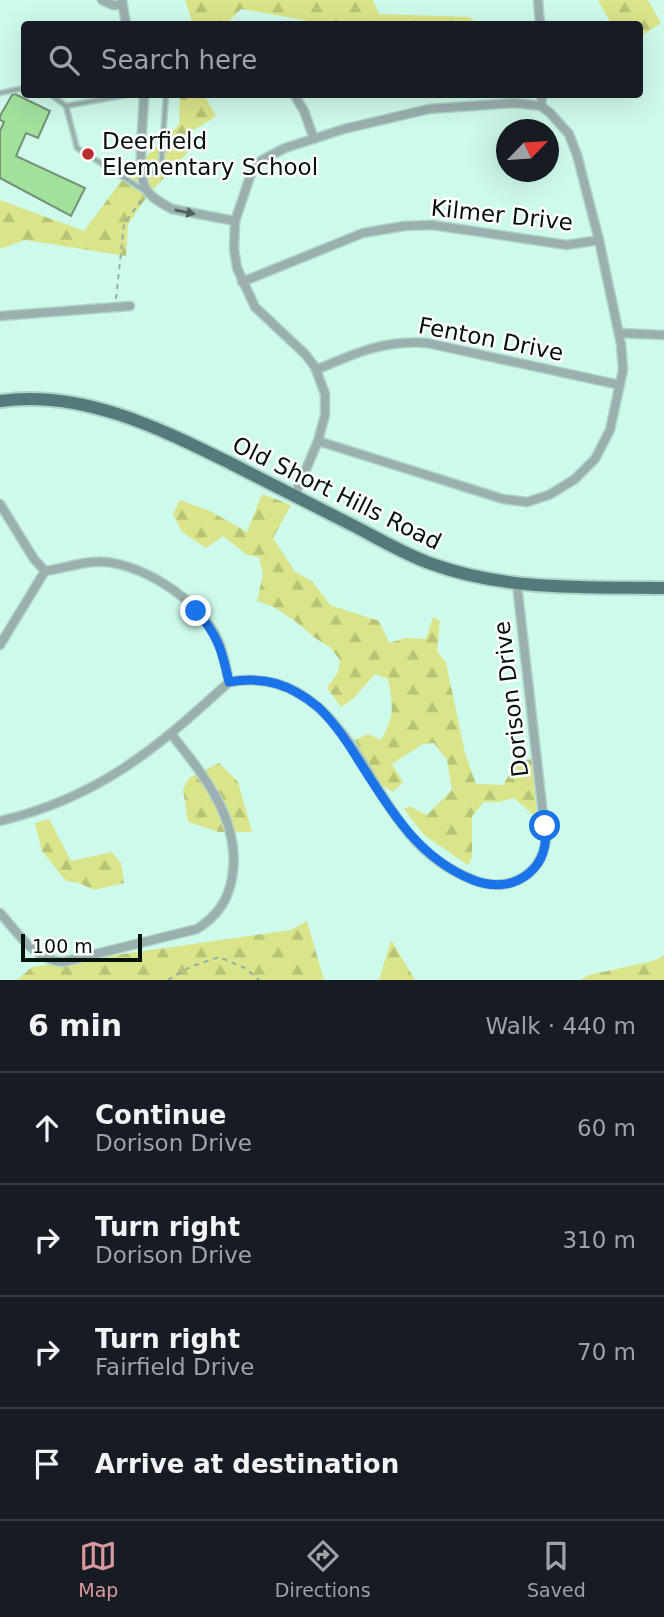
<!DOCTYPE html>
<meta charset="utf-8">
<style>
body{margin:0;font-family:"DejaVu Sans",sans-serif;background:#20242c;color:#f1f3f6}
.compass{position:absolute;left:496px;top:119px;width:63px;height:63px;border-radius:50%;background:#171b24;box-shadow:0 7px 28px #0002;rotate:65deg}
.scale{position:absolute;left:21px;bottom:18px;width:121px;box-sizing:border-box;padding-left:7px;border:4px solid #04130e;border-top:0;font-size:19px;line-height:24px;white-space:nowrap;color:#04130e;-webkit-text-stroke:5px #fff;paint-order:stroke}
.stop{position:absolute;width:21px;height:21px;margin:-16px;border:5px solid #1a73e8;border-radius:50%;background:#fff}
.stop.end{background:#1a73e8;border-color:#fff;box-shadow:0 2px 7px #0008}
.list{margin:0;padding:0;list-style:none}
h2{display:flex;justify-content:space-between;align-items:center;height:91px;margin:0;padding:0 28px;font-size:30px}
h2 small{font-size:23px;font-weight:400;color:#9ea1a6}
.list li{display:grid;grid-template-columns:46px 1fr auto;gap:21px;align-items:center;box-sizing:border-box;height:112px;padding:0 28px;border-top:2px solid #363941}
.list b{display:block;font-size:26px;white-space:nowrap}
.list p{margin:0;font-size:23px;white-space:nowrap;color:#9ea1a6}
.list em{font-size:23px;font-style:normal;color:#9ea1a6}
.icon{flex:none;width:38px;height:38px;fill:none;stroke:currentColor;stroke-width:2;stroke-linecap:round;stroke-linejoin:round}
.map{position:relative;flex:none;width:664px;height:980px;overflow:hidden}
.search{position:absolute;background:#171b24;box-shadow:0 7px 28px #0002;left:21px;right:21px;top:21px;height:77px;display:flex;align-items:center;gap:18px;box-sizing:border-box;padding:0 24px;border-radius:7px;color:#9ea1a6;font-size:26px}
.sheet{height:539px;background:#171b24}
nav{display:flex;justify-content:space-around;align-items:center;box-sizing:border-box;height:98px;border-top:2px solid #363941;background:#171b24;font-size:19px;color:#9ea1a6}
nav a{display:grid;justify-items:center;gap:4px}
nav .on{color:#d9999c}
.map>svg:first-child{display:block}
.forest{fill:url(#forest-firs)}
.building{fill:#a0e19c;stroke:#779176;stroke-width:2}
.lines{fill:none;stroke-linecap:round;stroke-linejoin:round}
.service-casing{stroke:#aed5c8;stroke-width:7}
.minor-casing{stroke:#aed5c8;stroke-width:11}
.primary-casing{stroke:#aed5c8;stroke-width:16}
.path{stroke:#8fb1a6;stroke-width:2;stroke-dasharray:5 5;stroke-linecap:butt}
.service{stroke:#9bafb0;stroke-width:3.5}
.minor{stroke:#9bafb0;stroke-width:8}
.primary{stroke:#557a7d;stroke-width:12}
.oneway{fill:#50615f}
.route{stroke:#1a73e8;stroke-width:9}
.poi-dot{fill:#bb2c2f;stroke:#fff;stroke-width:2.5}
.labels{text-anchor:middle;stroke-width:5;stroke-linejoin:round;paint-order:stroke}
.poi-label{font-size:23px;fill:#04130e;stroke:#fff;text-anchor:start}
.street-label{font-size:23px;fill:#04130e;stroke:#fff}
</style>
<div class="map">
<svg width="664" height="980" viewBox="0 0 664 980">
<defs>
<pattern id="forest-firs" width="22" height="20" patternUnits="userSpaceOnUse" patternTransform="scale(1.75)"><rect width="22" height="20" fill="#dae48a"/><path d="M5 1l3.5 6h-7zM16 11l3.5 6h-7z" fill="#b9c376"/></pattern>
</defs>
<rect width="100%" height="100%" fill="#cefaeb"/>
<g class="forest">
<path d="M185 0H373L379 14 470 17 476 24H311L304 20 241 9 226 24H191V18Z"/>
<path d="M598 0H648L661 23 640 37V24H611Z"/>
<path d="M180 95H204L216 116 189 133 188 152 148 195 128 224 126 256 25 240 0 249V200L84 231 122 180 179 125Z"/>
<path d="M262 494 291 505 273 538 295 572 312 581 330 605 379 621 389 643 406 638 426 639 433 617 440 621 437 651 446 663 465 753 476 784 503 785 517 762 532 759 537 818 514 798 499 802H484L472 816V858L468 865 424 835 404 809 409 806 427 815 452 790 447 760 434 743 423 744 392 764 403 782 393 792 381 785 355 740 368 734 381 740C395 717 393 705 388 679L375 674 354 698 341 707 327 688 338 672 340 660 330 647 315 638 295 621 274 607 257 601 263 574 259 557 247 555 223 536 206 548 182 532 173 514 180 500 210 511 247 532Z"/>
<path d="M219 763 238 782 252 832H219L188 822 183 789 189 778Z"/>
<path d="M49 819 71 861 112 852 121 863 124 883 94 890 79 883 66 881 42 851 35 823Z"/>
<path d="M307 921 324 980H17L32 967 291 930Z"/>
<path d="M391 940 415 980H416H379Z"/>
<path d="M664 956V980H580L589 975 653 961Z"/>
</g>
<path class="building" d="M15 94 50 111 38 138 26 133 16 156 85 188 71 216 0 178V131L4 122 0 120V116L12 95Z"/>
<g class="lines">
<g class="service-casing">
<g id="service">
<path d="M0 93 24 88"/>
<path d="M50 94 66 106 77 148 145 191"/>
<path d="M66 106 132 94"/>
<path d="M144 176 161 168 166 94"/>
</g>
</g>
<g class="minor-casing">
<g id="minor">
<path d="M102 0 113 5H122"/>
<path d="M122 0 126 24"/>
<path d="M538 0 540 24"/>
<path d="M144 94C144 116 136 172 146 189 151 198 163 204 172 209L235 221"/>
<path d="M294 94 304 111 314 139"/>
<path d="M541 106 542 94"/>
<path d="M242 282 363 233 404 226 432 225 567 245 599 240"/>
<path d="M0 316 130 306"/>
<path d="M619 333 664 335"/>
<path d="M316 370C355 353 384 340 427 343L620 385"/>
<path d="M295 495 318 441 325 415V394L315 367 305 354 255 307 237 268 234 249 235 221 252 171 262 160 285 148 344 129 429 109 515 103 541 106 550 113 569 134 577 155 599 240 621 344 623 370 610 430 595 459 575 479 549 495 527 502 503 499 318 441"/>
<path d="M0 504 34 559 45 571"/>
<path d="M0 645 45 571"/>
<path d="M229 682C264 676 291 684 318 707 377 759 387 845 469 878 482 884 496 887 510 883 532 876 542 862 546 841L517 584"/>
<path d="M0 821C98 798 156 749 229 682 226 668 224 653 218 640 200 600 138 559 94 562 77 563 61 569 45 571"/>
<path d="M0 913C18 933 34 960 63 962L197 929C217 916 228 901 232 878 242 822 204 775 171 734"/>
</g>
</g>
<g class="primary-casing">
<path id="primary" d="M0 401C82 389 161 429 232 464 274 485 315 506 356 527 381 540 406 555 432 564 507 591 586 587 664 588"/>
</g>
<g class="path">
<path d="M116 299 124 224 142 199"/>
<path d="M168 980 190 967 219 957 245 968 259 980"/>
</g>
<use href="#service" class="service"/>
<use href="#minor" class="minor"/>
<use href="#primary" class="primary"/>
</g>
<defs><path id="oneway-solid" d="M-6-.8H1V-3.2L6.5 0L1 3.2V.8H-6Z" transform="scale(1.75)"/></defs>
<use class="oneway" href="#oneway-solid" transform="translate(185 212) rotate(11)"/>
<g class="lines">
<path class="route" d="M196 611C218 635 222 651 229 682 264 676 290 684 318 707 333 721 346 740 357 758 388 806 416 857 473 880 491 887 512 887 528 874 544 861 547 845 545 826"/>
</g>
<circle class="poi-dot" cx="88" cy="154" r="7"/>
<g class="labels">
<g class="poi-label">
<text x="102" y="149">Deerfield<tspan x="102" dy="26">Elementary School</tspan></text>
</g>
<g class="street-label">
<text transform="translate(502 215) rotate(6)" y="8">Kilmer Drive</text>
<text transform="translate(491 339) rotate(11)" y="8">Fenton Drive</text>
<text transform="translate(337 493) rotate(26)" y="8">Old Short Hills Road</text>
<text transform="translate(511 699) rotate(-97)" y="8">Dorison Drive</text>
</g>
</g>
</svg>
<svg class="compass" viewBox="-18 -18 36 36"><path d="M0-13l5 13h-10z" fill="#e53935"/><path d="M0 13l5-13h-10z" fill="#9ea1a6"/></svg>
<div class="scale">100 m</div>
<div class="stop" style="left:545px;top:826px"></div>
<div class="stop end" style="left:196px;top:611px"></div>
<div class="search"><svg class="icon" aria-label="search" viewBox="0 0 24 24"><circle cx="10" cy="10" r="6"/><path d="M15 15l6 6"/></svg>Search here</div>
</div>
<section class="sheet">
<h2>6 min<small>Walk · 440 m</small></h2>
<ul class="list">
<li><svg class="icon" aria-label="ahead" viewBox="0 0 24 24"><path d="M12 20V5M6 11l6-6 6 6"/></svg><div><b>Continue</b><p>Dorison Drive</p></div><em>60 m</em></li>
<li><svg class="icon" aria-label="right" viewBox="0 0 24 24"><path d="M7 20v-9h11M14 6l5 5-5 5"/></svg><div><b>Turn right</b><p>Dorison Drive</p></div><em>310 m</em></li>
<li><svg class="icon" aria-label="right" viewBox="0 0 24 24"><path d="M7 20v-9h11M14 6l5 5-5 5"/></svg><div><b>Turn right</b><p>Fairfield Drive</p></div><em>70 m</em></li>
<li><svg class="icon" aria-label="arrive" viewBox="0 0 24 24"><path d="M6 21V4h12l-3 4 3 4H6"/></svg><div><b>Arrive at destination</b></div></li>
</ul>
</section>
<nav>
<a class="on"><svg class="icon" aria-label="map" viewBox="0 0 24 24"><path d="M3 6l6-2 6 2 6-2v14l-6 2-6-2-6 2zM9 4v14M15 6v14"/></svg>Map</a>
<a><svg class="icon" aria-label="directions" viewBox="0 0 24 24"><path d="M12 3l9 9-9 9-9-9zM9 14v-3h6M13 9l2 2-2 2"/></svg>Directions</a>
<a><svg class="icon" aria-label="saved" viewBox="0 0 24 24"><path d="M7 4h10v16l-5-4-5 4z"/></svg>Saved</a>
</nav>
